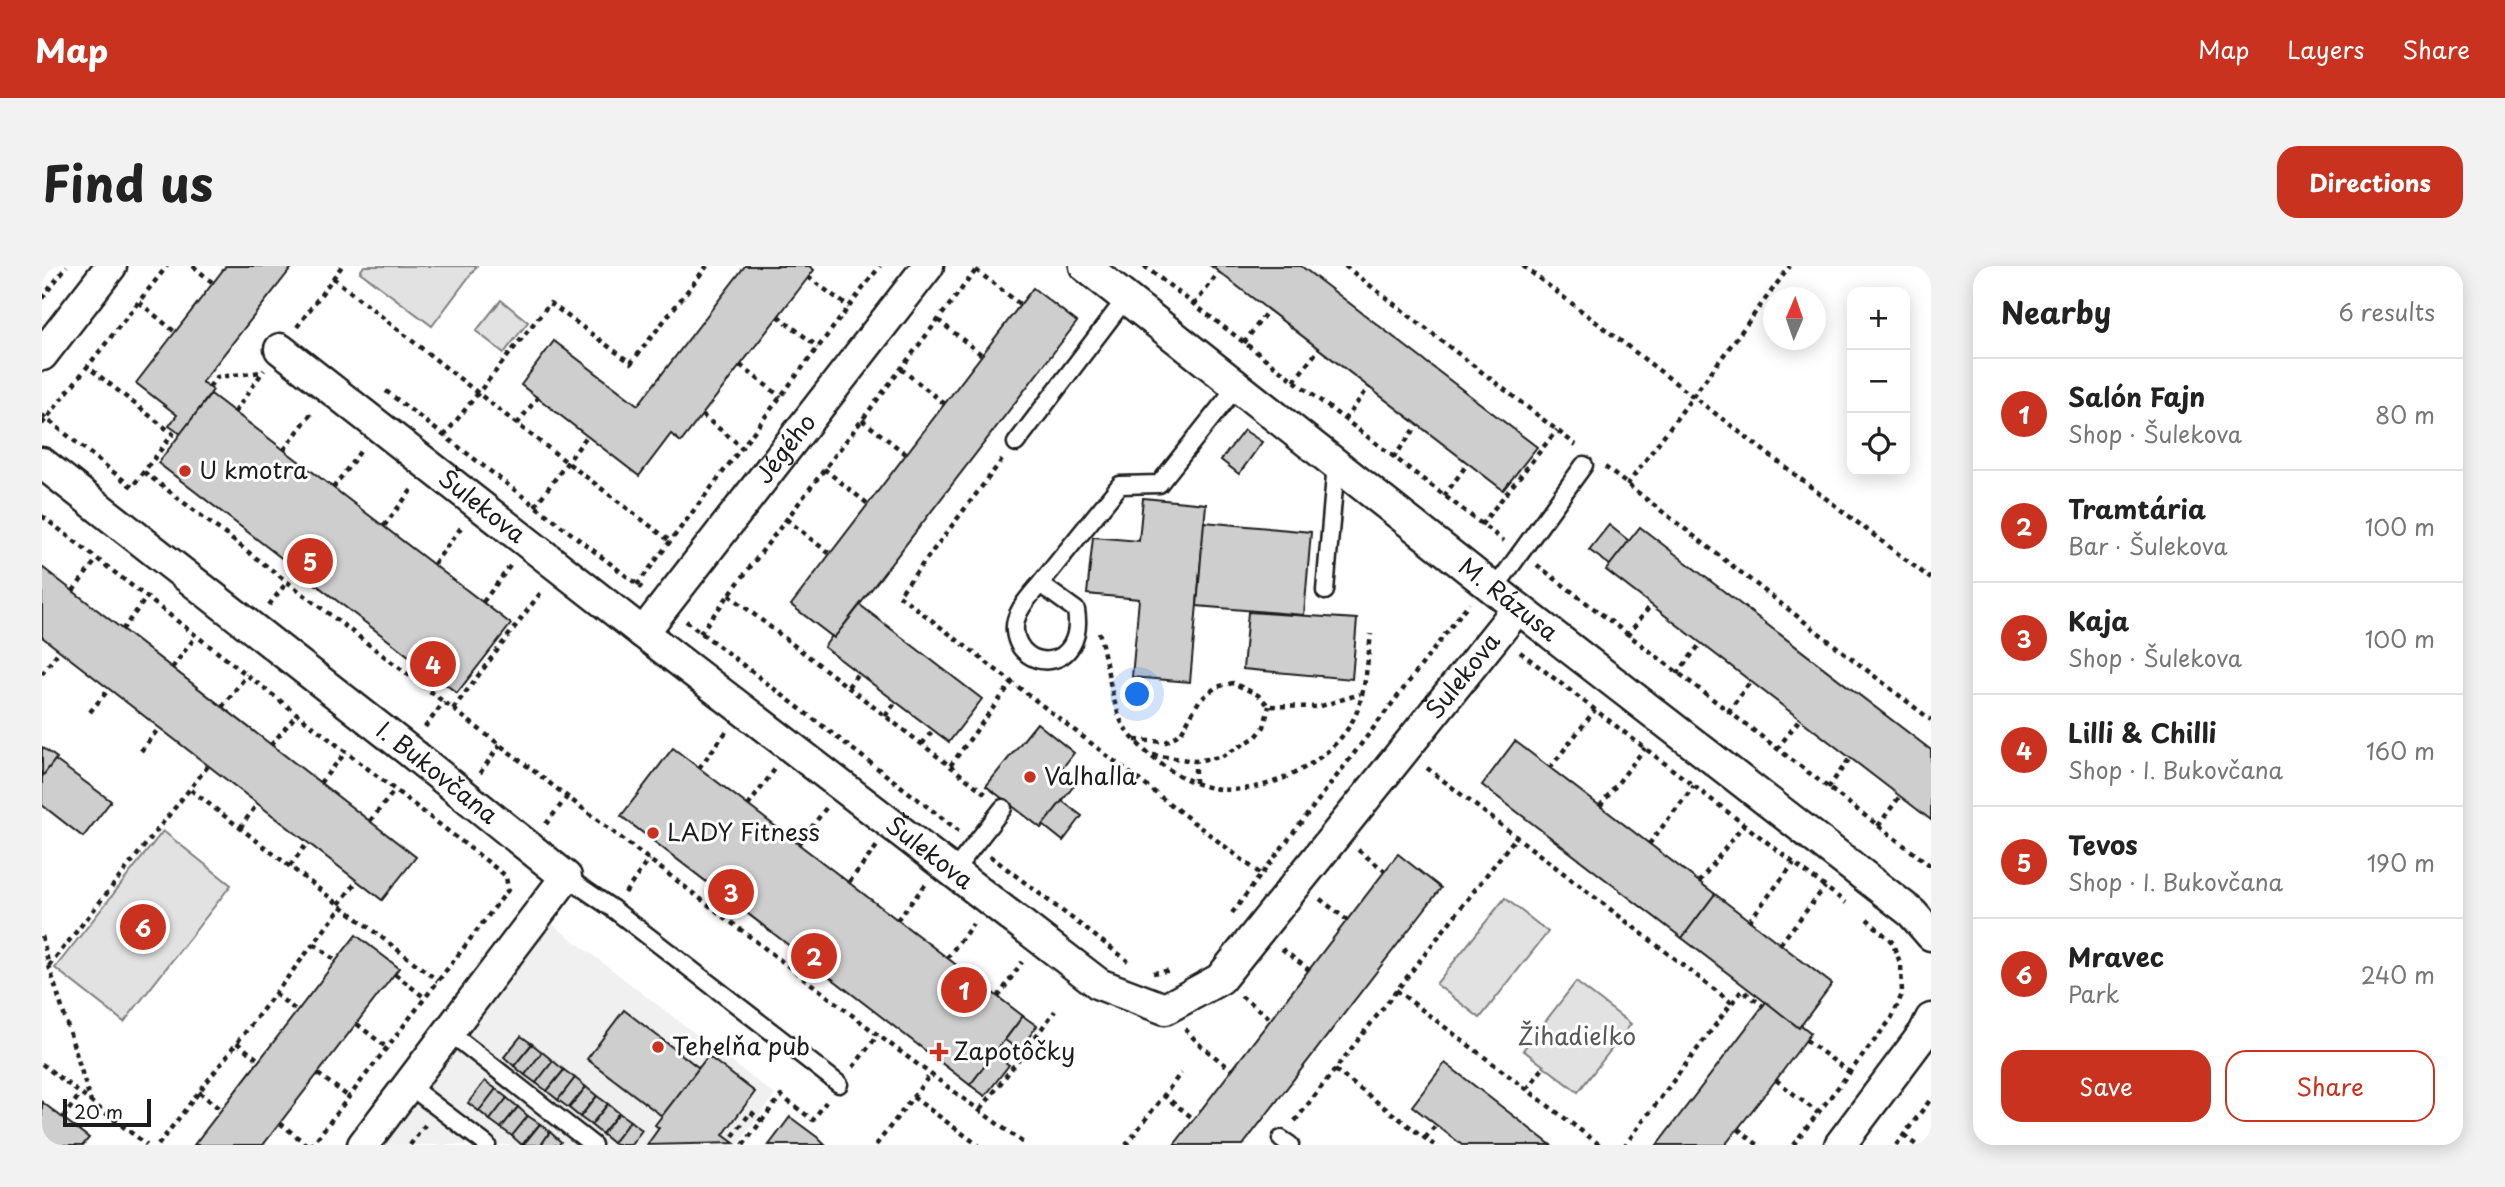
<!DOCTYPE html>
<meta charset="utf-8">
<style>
body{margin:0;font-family:"Playpen Sans",sans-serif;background:#f2f2f2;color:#222}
.controls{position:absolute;right:21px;top:21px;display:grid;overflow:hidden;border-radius:14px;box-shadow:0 4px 18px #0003}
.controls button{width:63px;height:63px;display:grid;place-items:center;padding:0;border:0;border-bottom:2px solid #e0e0e0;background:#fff;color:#222;font:35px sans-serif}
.compass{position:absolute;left:1721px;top:21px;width:63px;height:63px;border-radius:50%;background:#fff;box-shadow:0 4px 18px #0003;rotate:2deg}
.scale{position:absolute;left:21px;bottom:18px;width:88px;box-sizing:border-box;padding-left:7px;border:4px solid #1c1c1c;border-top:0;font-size:19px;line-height:24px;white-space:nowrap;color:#1c1c1c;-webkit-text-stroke:5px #fff;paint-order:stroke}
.you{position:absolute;left:1096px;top:429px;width:24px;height:24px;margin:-18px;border:5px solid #fff;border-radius:50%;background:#1a73e8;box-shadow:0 0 0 10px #1a73e833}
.badge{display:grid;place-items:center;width:46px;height:46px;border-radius:50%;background:#c8321e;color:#fff;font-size:23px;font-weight:700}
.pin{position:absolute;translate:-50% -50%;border:4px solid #fff;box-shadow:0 2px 7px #0006}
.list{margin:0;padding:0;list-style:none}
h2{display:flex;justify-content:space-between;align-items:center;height:91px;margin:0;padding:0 28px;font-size:30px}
h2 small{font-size:23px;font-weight:400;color:#767676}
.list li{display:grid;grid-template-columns:46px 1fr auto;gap:21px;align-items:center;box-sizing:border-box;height:112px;padding:0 28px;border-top:2px solid #e0e0e0}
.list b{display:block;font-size:26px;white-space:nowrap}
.list p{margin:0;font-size:23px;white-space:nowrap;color:#767676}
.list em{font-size:23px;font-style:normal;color:#767676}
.actions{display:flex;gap:14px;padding:21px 28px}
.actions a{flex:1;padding:16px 0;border:2px solid #c8321e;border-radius:21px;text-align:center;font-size:24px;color:#c8321e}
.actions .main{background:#c8321e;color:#fff}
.icon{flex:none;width:38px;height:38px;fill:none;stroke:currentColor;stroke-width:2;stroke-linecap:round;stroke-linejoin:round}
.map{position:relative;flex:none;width:1889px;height:879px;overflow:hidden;border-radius:21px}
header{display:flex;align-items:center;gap:42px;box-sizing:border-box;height:98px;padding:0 35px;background:#c8321e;color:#fff}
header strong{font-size:33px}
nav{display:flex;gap:38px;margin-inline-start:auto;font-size:24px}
.intro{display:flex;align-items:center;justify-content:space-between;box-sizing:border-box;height:168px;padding:0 42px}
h1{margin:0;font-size:49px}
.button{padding:18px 32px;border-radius:21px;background:#c8321e;color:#fff;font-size:24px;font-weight:700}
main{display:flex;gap:42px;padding:0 42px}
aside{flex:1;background:#fff;border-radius:21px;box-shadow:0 4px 18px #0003}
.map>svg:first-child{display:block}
.built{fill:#f0f0f0}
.green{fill:#e2e2e2;stroke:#7f7f7f;stroke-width:2}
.building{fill:#cecece;stroke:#1c1c1c;stroke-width:2}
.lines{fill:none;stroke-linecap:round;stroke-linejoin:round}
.service-casing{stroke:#1c1c1c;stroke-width:21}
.minor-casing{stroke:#1c1c1c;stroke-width:35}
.path{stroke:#1c1c1c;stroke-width:4.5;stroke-dasharray:5 5;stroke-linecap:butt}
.service{stroke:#fff;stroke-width:16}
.minor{stroke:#fff;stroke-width:30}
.poi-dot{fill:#c8321e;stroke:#fff;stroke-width:2.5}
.labels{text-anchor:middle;stroke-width:6;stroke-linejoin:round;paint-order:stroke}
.street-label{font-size:24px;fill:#1c1c1c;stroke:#fff}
.poi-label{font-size:24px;fill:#1c1c1c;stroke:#fff;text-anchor:start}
.park-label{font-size:24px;fill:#575757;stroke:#fff}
</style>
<header>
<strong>Map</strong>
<nav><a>Map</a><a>Layers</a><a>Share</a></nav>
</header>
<div class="intro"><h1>Find us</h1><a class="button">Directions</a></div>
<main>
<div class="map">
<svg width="1889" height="879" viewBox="0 0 1889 879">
<rect width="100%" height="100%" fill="#fff"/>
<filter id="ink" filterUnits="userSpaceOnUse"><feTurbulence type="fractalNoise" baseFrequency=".0143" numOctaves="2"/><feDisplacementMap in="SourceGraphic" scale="14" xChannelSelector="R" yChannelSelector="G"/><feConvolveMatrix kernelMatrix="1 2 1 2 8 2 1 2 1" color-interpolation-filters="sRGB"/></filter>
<g filter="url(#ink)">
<path class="built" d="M505 654 733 829 696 879H332Z"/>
<g class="green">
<path d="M322 0H435L390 60 318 6Z"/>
<path d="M459 34 486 56 462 87 434 65Z"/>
<path d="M121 565 189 619 82 756 13 702Z"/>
<path d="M1463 632 1506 666 1438 752 1394 718Z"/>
<path d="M1534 716 1589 758 1536 826 1481 784Z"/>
</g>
<g class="building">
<path d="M184 0H251L160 116 171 124 139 168 127 160 135 149 94 117Z"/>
<path d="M703 0H767L772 4 639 176 629 168 597 210 479 119 512 75 596 139Z"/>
<path d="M1169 0H1259L1495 181 1461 224Z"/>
<path d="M991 22 1035 56 792 372 749 339Z"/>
<path d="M169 128 469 358 415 427 116 197Z"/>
<path d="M1202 164 1220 176 1197 208 1179 194Z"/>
<path d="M1101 232 1164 238 1148 416 1090 411 1097 333 1045 328 1051 271 1097 275Z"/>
<path d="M1162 256 1269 266 1262 349 1155 340Z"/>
<path d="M1567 259 1587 275 1568 299 1547 284Z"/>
<path d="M1598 261 1889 484V554L1564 304Z"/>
<path d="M0 301 374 591 340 634 0 371Z"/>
<path d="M818 339 940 433 907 476 782 381 790 370 792 372Z"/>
<path d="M1206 346 1315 353 1310 413 1201 403Z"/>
<path d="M995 457 1032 487 1018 505 1034 517 999 562 944 520Z"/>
<path d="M1473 475 1673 628 1640 672 1440 519Z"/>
<path d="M0 481 15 492 0 511Z"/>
<path d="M631 482 981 750 928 819 579 550Z"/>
<path d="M13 494 69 535 41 571 0 539V511Z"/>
<path d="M1020 535 1040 550 1021 575 1001 559Z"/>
<path d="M1356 588 1399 622 1201 879H1132Z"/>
<path d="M1673 628 1790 718 1757 762 1640 672Z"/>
<path d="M314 669 357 702 221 879H152Z"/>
<path d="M1724 736 1757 762 1759 759 1769 767 1734 814 1683 879H1615Z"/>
<path d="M582 744 657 802 620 850 545 793Z"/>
<path d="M981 750 995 760 977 784 963 774Z"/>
<path d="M479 770 490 778 472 800 462 791Z"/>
<path d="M490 778 500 786 483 809 472 800Z"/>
<path d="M500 786 511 795 494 817 483 809Z"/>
<path d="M952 788 967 799 943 830 928 819Z"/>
<path d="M666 790 713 826 681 869 692 877 605 879 617 862 613 859Z"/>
<path d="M511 795 522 804 505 825 494 817Z"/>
<path d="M1403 797 1509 879H1420L1370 840Z"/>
<path d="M522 804 533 812 516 834 505 825Z"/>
<path d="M533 812 544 821 527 842 516 834Z"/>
<path d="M443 815 454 823 437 845 426 837Z"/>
<path d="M544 821 555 830 538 851 527 842Z"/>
<path d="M454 823 465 832 448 854 437 845Z"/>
<path d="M555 830 566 838 549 859 538 851Z"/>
<path d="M465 832 476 841 459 862 448 854Z"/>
<path d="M0 836 47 872 41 879H0Z"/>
<path d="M566 838 577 847 560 868 549 859Z"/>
<path d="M476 841 486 850 470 870 459 862Z"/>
<path d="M577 847 588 855 571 877 560 868Z"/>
<path d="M486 850 498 858 480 879 470 870Z"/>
<path d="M748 851 775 871 783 879H727Z"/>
<path d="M588 855 600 864 589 879H574L571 877Z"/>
<path d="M498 858 508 866 499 879H481Z"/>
<path d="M508 866 519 876 517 879H499Z"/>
</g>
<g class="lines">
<g class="service-casing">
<g id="service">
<path d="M974 177 1084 32"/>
<path d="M998 318C988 330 971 347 973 365 978 408 1044 406 1034 344L998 318 1078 219 1117 218 1195 120"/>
<path d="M1453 322 1542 199"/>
<path d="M1283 325 1294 198"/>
<path d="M911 606 961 542"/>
<path d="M524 611 571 643 797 818"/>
<path d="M407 766 551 879"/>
<path d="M366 819 445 879"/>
<path d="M1239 873 1248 879"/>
</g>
</g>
<g class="minor-casing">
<g id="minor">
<path id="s1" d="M1043 0 1476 342 1870 647 1889 669"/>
<path id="s2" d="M238 83 601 367 1057 718 1123 743 1178 713 1476 342"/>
<path d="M0 89 69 0"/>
<path id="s3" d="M0 197 366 484 524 611 321 879"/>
<path id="s4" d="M601 367 886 0"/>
<path d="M1798 879 1882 767 1889 753"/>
</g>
</g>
<g class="path">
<path d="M151 0 171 17"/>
<path d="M1102 0 1462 275"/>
<path d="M1303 0 1534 179"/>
<path d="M1481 0 1889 313"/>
<path d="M934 4 979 39"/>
<path d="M766 11 807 41"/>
<path d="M291 12 475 158 628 275"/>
<path d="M0 32 25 0"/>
<path d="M97 36 133 66"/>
<path d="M1152 39 1177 6"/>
<path d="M736 50 776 81"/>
<path d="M896 54 940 89"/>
<path d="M255 61 300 0"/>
<path d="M1202 77 1226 44"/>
<path d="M698 99 739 131"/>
<path d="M859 103 903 138"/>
<path d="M1252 115 1277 83"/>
<path d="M167 121 175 111 220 106"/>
<path d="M344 125 600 322"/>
<path d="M193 146 222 104"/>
<path d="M0 149 90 221 131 168 46 101"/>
<path d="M660 149 700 181"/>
<path d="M820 154 864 188"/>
<path d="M1302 154 1327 121"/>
<path d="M0 158 125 0"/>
<path d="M475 158 496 131"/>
<path d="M402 170 508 37 589 97 665 0"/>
<path d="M242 184 271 145"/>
<path d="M1351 192 1376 159"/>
<path d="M960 194 857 329 1220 609"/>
<path d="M1563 201 1889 454"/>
<path d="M782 203 826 238"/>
<path d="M102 206 836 769 984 879"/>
<path d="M1585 219 1748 0"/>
<path d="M291 222 320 183"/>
<path d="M1402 230 1426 197"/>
<path d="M493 240 545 170"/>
<path d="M0 250 464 610 466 624 270 879"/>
<path d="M744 253 788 288"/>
<path d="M1439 259 1515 164"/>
<path d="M342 260 371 222"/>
<path d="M392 298 421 259"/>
<path d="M1495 299 1889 600"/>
<path d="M595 319 838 0"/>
<path d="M31 325 55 293"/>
<path d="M687 329 908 500 971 415"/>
<path d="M441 336 468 300"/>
<path d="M227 339 245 316"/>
<path d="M644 355 917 565"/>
<path d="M80 364 105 331"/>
<path d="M1057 366C1063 388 1071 442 1081 459 1100 489 1142 519 1177 523 1225 529 1290 496 1312 452 1323 431 1326 392 1329 368"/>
<path d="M658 367 937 0"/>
<path d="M1585 370 1609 339"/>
<path d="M1478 386 1804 637"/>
<path d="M130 402 154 370"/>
<path d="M0 408 17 385"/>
<path d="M1635 408 1659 377"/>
<path d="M806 421 816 407"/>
<path d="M180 441 205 409"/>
<path d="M411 443 500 325"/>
<path d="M48 446 67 423"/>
<path d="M1686 446 1709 415"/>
<path d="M843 450 854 436"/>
<path d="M383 461 402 436"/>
<path d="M1093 474 1124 476 1139 467 1157 435 1174 421 1191 417 1216 429 1227 440 1276 441 1318 428"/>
<path d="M880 478 891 464"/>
<path d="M229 479 255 448"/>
<path d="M1735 483 1758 453"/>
<path d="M99 485 117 462"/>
<path d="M1111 489 1153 495 1179 491 1214 471 1222 461 1227 440"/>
<path d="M908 500 945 529"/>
<path d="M657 502 684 466"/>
<path d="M1385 502 1690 737 1583 879"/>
<path d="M1508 502 1553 444"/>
<path d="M438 507 458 479"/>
<path d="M278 517 304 486"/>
<path d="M1153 517V495"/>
<path d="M1786 522 1808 492"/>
<path d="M149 524 396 715"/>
<path d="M706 540 733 503"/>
<path d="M1558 540 1603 482"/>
<path d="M328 555 353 524"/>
<path d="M504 558 525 531"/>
<path d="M1836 560 1858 530"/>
<path d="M198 562 215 538"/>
<path d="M757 578 784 542"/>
<path d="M1607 578 1652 520"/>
<path d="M1316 584 1343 605"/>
<path d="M948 590 1086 695"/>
<path d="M248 600 266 576"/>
<path d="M807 616 835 580"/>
<path d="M1657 616 1702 558"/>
<path d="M583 627 607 593"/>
<path d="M1278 633 1305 654"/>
<path d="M297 638 315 615"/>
<path d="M1190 647 1427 337"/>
<path d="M855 654 884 618"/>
<path d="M1707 655 1752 597"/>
<path d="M0 670 7 700 49 836"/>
<path d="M272 678 294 695"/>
<path d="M1738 678 1783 621"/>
<path d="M1240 683 1267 704"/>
<path d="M905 692 931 658"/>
<path d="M7 700 166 500"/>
<path d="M1111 707 1130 704"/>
<path d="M353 708 383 732"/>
<path d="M1354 724 1558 879"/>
<path d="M233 728 255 745"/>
<path d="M1199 730 1229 753"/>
<path d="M956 731 980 696"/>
<path d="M1690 737 1700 724 1721 740"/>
<path d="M315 758 345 782"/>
<path d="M1143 763 1159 780 1190 804"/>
<path d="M1764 774 1807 806"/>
<path d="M195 777 217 794"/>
<path d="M0 798 105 879"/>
<path d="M811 801 836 769"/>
<path d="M1293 804 1392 879"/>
<path d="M276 808 307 831"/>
<path d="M1734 814 1776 847"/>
<path d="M1485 823 1502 801"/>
<path d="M157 826 179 844"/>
<path d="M1121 829 1152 853"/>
<path d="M871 831 936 879"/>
<path d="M939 843 1013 745"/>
<path d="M21 852 38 828"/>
<path d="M1253 855 1474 571"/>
<path d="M238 857 265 879"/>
<path d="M1696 863 1716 879"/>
<path d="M1862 869 1874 879"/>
<path d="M691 870 709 846 720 855"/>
<path d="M1383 872 1394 859"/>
<path d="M116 879 300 641"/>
<path d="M368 879 383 859"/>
<path d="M701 879 739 830 771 854 784 836"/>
<path d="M834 879 888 809"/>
<path d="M1084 879 1139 807"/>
<path d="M1751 879 1850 752 1860 728 1859 699 1850 676 1825 653"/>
<path d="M1854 879 1889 833"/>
</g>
<use href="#service" class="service"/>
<use href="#minor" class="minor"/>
</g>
</g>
<g class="poi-dot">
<circle cx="143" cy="205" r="7"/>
<circle cx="988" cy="511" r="7"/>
<circle cx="611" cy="567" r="7"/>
<circle cx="616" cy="781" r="7"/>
<path d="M893.5 775.5h7v7h7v7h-7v7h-7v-7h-7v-7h7z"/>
</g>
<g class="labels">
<g class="street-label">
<text dy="8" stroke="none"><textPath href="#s4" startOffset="233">Jégého</textPath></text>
<text dy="8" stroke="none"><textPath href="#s2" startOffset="256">Šulekova</textPath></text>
<text dy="8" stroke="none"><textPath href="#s1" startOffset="539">M. Rázusa</textPath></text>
<text dy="8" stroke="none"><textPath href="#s2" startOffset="1558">Šulekova</textPath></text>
<text dy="8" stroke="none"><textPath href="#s3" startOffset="502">I. Bukovčana</textPath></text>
<text dy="8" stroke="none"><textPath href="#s2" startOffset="822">Šulekova</textPath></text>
</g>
<g class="poi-label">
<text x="157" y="213">U kmotra</text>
<text x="1002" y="519">Valhalla</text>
<text x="625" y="575">LADY Fitness</text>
<text x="630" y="789">Tehelňa pub</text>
<text x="911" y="794">Zapotôčky</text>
</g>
<g class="park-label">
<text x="1535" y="779">Žihadielko</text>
</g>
</g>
</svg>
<div class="controls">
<button>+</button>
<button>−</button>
<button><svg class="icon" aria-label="locate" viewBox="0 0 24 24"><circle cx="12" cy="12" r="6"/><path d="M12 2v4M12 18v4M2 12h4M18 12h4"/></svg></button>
</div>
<svg class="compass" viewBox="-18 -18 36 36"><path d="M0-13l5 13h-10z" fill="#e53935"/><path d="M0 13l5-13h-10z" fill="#767676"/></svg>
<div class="scale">20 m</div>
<div class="you"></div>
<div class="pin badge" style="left:922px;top:724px">1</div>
<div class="pin badge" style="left:772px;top:690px">2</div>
<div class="pin badge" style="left:689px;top:626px">3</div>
<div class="pin badge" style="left:391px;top:398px">4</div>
<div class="pin badge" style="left:268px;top:295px">5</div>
<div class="pin badge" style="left:101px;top:661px">6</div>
</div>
<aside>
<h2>Nearby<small>6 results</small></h2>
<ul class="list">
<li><span class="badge">1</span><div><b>Salón Fajn</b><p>Shop · Šulekova</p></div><em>80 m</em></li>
<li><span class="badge">2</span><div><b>Tramtária</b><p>Bar · Šulekova</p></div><em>100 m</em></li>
<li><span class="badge">3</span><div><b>Kaja</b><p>Shop · Šulekova</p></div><em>100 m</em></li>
<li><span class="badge">4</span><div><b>Lilli &amp; Chilli</b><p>Shop · I. Bukovčana</p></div><em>160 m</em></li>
<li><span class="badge">5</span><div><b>Tevos</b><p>Shop · I. Bukovčana</p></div><em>190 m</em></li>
<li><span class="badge">6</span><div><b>Mravec</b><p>Park</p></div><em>240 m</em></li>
</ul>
<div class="actions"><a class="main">Save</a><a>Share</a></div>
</aside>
</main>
